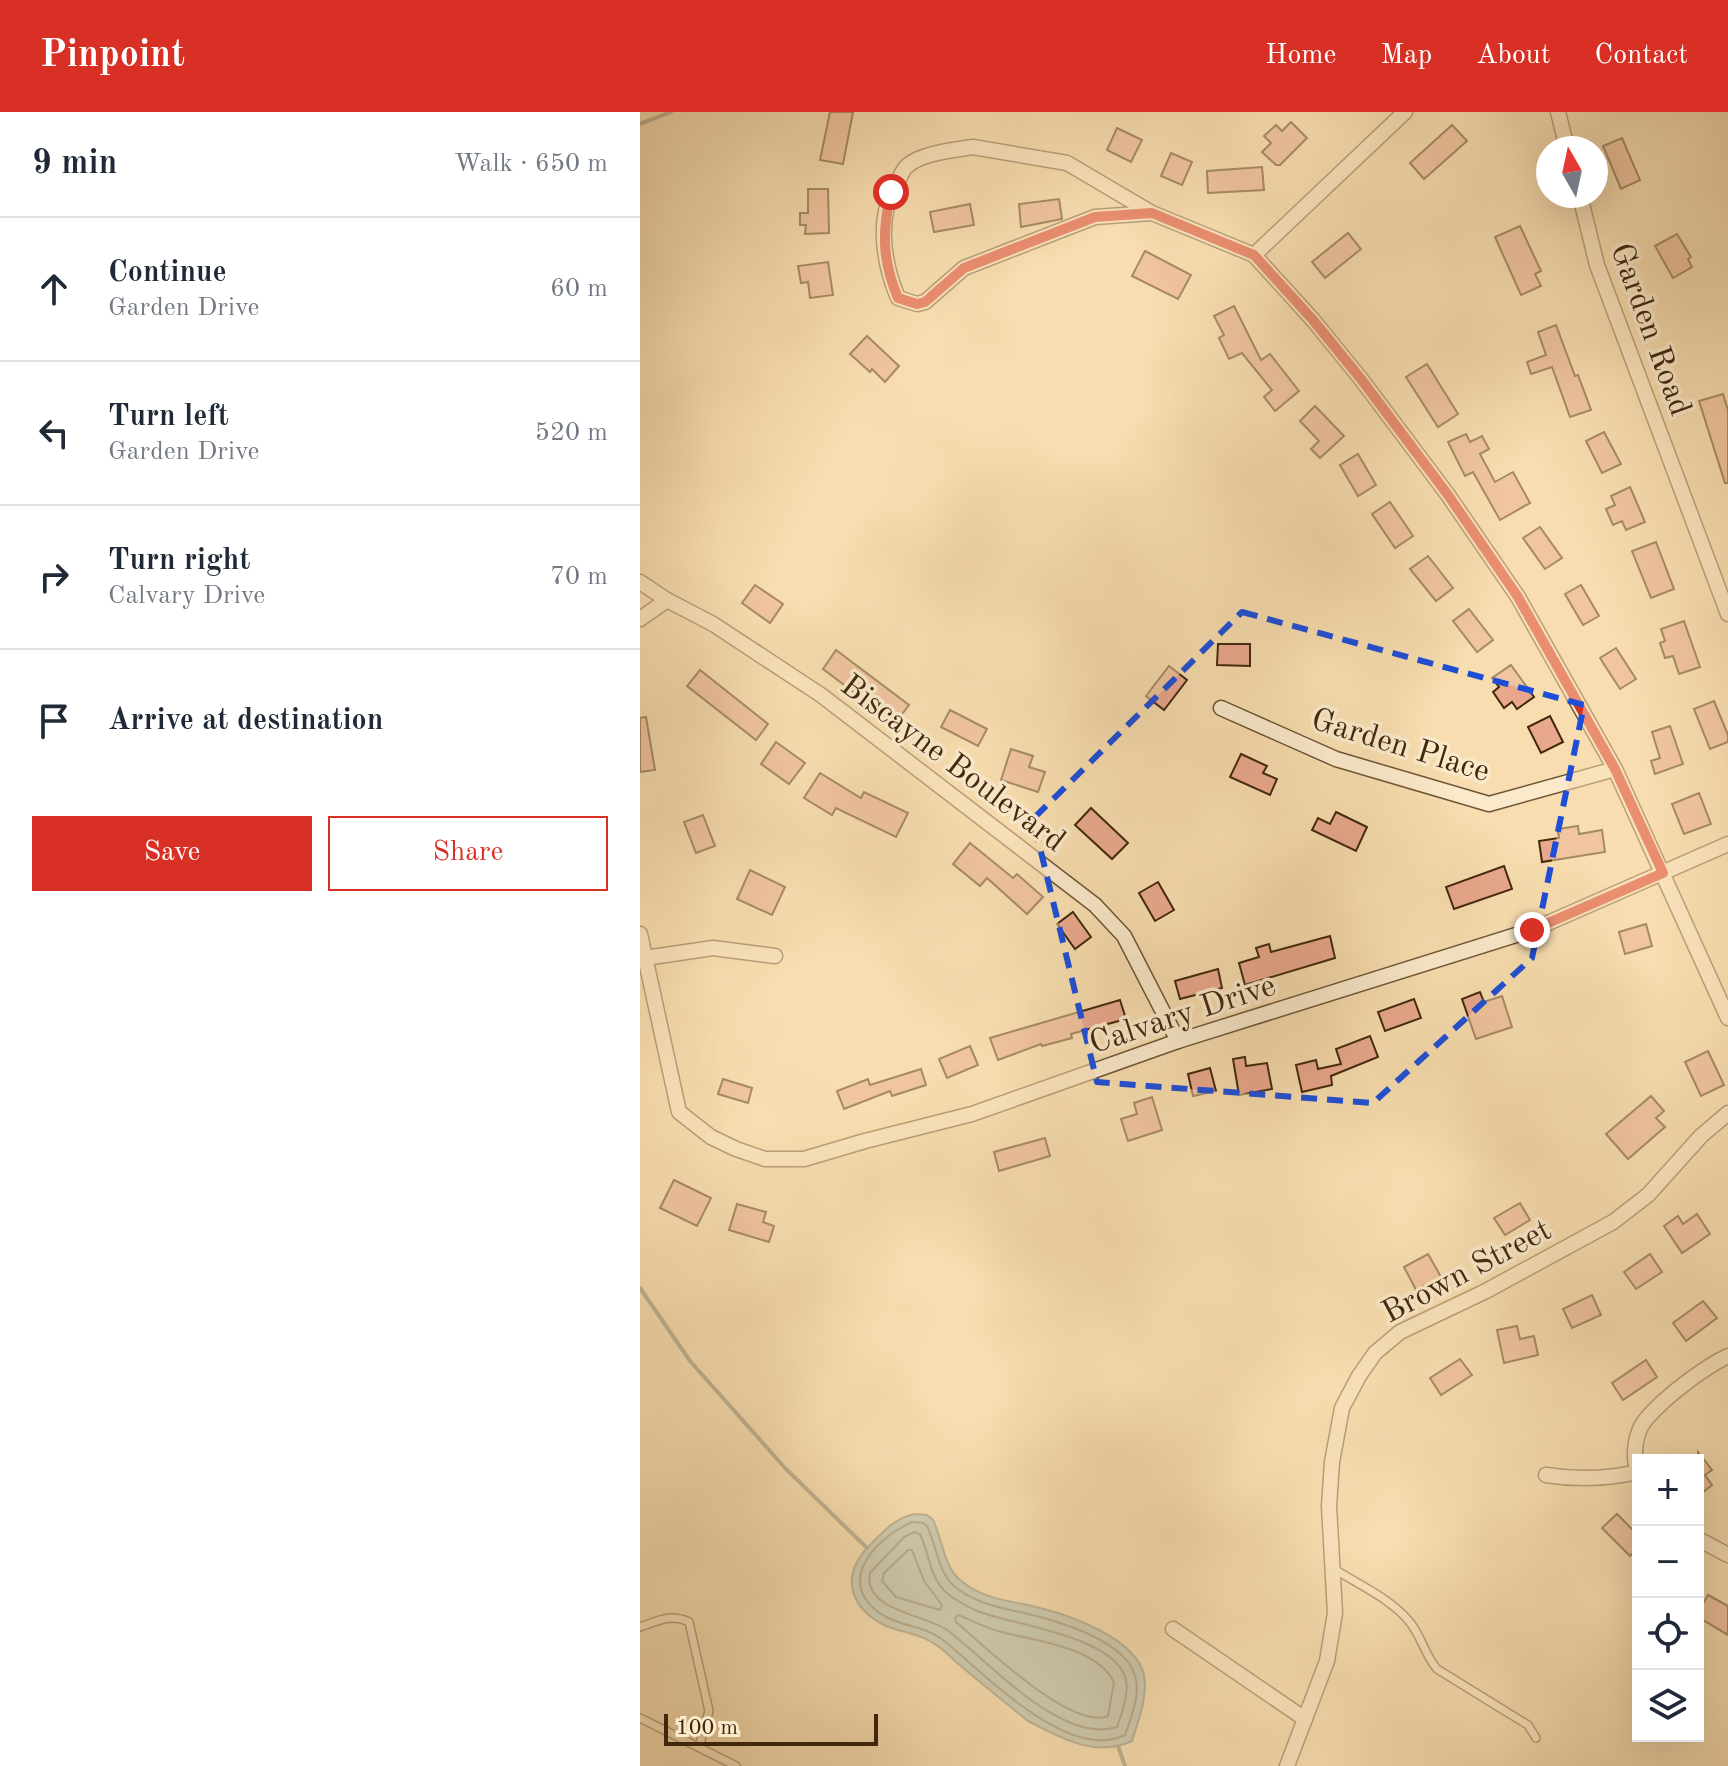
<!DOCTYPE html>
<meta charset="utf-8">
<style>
body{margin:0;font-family:"Old Standard TT",serif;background:#f2f2f3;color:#1f2937}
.controls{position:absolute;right:24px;bottom:24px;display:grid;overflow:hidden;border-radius:0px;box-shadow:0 8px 32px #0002}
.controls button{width:72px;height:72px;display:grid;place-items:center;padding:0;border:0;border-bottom:2px solid #e0e1e3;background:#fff;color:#1f2937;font:40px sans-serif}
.compass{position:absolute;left:896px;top:24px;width:72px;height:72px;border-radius:50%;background:#fff;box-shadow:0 8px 32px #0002;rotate:351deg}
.scale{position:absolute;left:24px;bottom:20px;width:214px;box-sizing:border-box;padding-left:8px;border:4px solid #41280c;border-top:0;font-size:22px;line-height:28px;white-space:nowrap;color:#41280c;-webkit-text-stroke:6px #fae9cb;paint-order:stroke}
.stop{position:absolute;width:24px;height:24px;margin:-18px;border:6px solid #d93025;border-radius:50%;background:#fff}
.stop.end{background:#d93025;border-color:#fff;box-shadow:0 2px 8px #0008}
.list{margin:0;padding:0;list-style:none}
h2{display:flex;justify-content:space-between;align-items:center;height:104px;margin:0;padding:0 32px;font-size:34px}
h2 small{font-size:26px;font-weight:400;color:#747a83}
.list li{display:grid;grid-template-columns:52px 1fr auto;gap:24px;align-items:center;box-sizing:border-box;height:144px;padding:0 32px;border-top:2px solid #e0e1e3}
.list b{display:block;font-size:30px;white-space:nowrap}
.list p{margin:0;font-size:26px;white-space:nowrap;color:#747a83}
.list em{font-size:26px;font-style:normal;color:#747a83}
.actions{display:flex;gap:16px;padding:24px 32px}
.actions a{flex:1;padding:18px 0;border:2px solid #d93025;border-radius:0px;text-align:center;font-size:28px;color:#d93025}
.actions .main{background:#d93025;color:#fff}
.icon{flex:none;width:44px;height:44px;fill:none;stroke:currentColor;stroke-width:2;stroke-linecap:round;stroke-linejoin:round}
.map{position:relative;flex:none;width:1088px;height:1654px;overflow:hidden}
header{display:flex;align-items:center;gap:48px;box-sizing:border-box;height:112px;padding:0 40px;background:#d93025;color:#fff}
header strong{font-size:38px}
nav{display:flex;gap:44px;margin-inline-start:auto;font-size:28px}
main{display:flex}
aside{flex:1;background:#fff}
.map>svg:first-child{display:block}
.water{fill:#a1bab5;stroke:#7b8071;stroke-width:2}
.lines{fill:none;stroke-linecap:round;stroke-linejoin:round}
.shore{stroke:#717160;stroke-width:2}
.stream{stroke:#7b8071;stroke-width:4}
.building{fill:#e9a88d;stroke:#41280c;stroke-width:2}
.service-casing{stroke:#6e5535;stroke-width:10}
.minor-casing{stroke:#6e5535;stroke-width:17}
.service{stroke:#fae9cb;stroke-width:7}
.minor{stroke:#fae9cb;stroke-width:14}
.route{stroke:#d93025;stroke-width:10}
.marked{fill:none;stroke:#1d4ed8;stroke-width:6;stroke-dasharray:16 10;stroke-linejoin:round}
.labels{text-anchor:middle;stroke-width:7;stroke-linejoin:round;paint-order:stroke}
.street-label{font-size:32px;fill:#41280c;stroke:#fae9cb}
</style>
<header>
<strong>Pinpoint</strong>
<nav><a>Home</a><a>Map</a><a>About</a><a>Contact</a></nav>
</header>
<main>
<aside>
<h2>9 min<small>Walk · 650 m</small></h2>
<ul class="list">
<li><svg class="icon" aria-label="ahead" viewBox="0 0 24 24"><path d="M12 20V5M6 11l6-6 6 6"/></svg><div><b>Continue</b><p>Garden Drive</p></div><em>60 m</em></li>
<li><svg class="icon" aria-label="left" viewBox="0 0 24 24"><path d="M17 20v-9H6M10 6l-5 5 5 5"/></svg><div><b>Turn left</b><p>Garden Drive</p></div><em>520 m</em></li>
<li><svg class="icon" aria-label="right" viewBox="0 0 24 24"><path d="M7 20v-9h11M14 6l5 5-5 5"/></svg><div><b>Turn right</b><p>Calvary Drive</p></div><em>70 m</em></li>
<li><svg class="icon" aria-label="arrive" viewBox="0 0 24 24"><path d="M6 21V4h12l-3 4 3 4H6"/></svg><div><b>Arrive at destination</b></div></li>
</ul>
<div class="actions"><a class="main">Save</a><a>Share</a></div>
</aside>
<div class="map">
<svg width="1088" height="1654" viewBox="0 0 1088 1654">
<rect width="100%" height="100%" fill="#f7ddaf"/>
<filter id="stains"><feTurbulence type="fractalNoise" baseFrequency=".0025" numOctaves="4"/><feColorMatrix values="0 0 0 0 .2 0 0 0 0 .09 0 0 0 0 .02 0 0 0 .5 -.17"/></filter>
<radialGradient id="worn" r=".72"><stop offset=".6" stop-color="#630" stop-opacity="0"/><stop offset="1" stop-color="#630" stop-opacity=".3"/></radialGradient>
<path class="water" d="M275 1402 287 1403 293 1408C302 1426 304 1455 320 1468 343 1488 373 1489 400 1496 432 1504 496 1527 504 1563 508 1585 498 1609 492 1629 455 1646 421 1626 388 1609 366 1591 343 1573 322 1555 312 1547 304 1537 293 1531 277 1520 259 1521 242 1512 206 1492 202 1460 231 1432 244 1419 256 1405 275 1402Z"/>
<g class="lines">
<g class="shore">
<path d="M272 1410 283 1411 287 1414C296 1432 298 1460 314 1474 339 1495 371 1497 400 1505 429 1513 486 1531 495 1564 501 1582 491 1606 485 1623 428 1651 343 1560 303 1528 285 1514 265 1515 246 1505 192 1474 233 1427 272 1410Z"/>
<path d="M274 1420 280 1422C289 1441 290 1468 308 1482 317 1489 330 1496 340 1500 374 1513 477 1525 486 1568 489 1582 482 1602 477 1615 421 1633 348 1548 307 1518 286 1503 222 1498 230 1461L264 1425Z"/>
<path d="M272 1438 284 1469 302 1493 300 1498 256 1485 242 1469 244 1461 268 1438Z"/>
<path d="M318 1503C331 1508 344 1515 358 1519 393 1529 456 1534 474 1570L468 1604C432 1619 343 1533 316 1510L315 1506Z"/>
</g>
<g class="stream">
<path d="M0 12 31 0"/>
<path d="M0 1176 50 1249 145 1356 227 1436"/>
<path d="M478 1634 485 1654"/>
</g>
</g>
<g class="building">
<path d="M190 0H213L203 52 180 48Z"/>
<path d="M651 10 667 26 640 53H636L622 40 631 31 624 24 636 13 642 19Z"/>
<path d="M812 13 827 29 784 67 770 51Z"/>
<path d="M477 16 502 28 491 50 467 38Z"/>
<path d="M982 26 1000 68 981 77 963 34Z"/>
<path d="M531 41 552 50 542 73 521 64Z"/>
<path d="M622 55 624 78 568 81 567 59Z"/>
<path d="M168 77H188L189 121 165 122 166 113H160V101H168Z"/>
<path d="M419 87 422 107 381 115 379 92Z"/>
<path d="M330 92 334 113 294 120 290 100Z"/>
<path d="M880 114 901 159 895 162 901 174 881 183 855 125Z"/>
<path d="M708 121 721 137 685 166 672 150Z"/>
<path d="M1037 122 1051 145 1048 147 1052 155 1033 166 1015 134Z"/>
<path d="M505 139 551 163 538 187 492 164Z"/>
<path d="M188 150 193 183 170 186 168 170 161 171 158 154Z"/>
<path d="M594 194 621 248 630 242 659 279 635 299 624 285 632 278 602 241 589 247 579 226 584 223 574 204Z"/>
<path d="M916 213 935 264 938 263 951 298 930 305 912 255 891 262 887 250 906 243 898 220Z"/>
<path d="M227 224 259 254 245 270 232 257 230 260 210 242Z"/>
<path d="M787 252 818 302 798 315 766 265Z"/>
<path d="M1083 282 1088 298V371H1085L1059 289Z"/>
<path d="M675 294 704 324 680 346 671 337 679 329 660 309Z"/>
<path d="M964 320 981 352 962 361 946 329Z"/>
<path d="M826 322 830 330 842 324 849 337 840 342 855 370 873 360 890 391 860 408 833 360 825 364 808 330Z"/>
<path d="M718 342 736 373 718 384 700 353Z"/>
<path d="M990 375 1005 410 986 418 982 409 973 413 966 397 975 393 971 384Z"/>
<path d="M750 390 773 424 755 436 732 402Z"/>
<path d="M900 415 922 446 905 457 883 426Z"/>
<path d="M1016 430 1034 477 1011 486 992 439Z"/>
<path d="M788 444 813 476 796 489 770 457Z"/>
<path d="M115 473 143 492 130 511 102 491Z"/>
<path d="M941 473 959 504 943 513 925 482Z"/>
<path d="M829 497 853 528 837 540 813 509Z"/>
<path d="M1044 509 1060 555 1039 562 1033 544 1025 546 1020 531 1025 529 1021 517Z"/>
<path d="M578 532H610V554L577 553Z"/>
<path d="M976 536 996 567 980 577 960 546Z"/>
<path d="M196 538 269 593 255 611 183 557Z"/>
<path d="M871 553 894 585 877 597 872 590 864 596 853 580 859 575 852 566Z"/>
<path d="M529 554 547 568 524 598 506 584Z"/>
<path d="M60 558 128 612 116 628 47 574Z"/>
<path d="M1074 589 1088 623V630L1070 637 1054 597Z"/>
<path d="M310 598 347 617 338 634 301 615Z"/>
<path d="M910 604 923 630 901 641 888 615Z"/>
<path d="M6 605 15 658 0 660V606Z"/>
<path d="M1030 614 1043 652 1015 662 1011 649 1020 646 1012 620Z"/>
<path d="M136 630 165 651 149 672 121 652Z"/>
<path d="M371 637 393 644 389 655 405 660 398 680 361 668Z"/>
<path d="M601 642 627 654 623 661 637 667 630 683 590 665Z"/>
<path d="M180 661 221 686 224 680 268 701 256 725 196 696 192 703 164 686Z"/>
<path d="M1059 681 1071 712 1044 722 1032 692Z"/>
<path d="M451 696 488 731 472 747 435 713Z"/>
<path d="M696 700 727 715 716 739 672 718 678 706 690 712Z"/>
<path d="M63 703 75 734 56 741 44 710Z"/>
<path d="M938 714 939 722 962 718 965 740 902 750 899 729 919 726 918 717Z"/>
<path d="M330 731 373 766 377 762 403 785 387 802 347 766 340 774 313 752Z"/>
<path d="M864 754 872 777 814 797 806 775Z"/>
<path d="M110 758 145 775 132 803 97 787Z"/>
<path d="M518 770 534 798 515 809 499 781Z"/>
<path d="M433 800 451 825 435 837 417 812Z"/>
<path d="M1006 812 1012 834 985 842 979 820Z"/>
<path d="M690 824 695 846 605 873 599 851 619 845 616 836 629 832 631 840Z"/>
<path d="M578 857 582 876 540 887 535 869Z"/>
<path d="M840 880 844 890 862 884 872 915 836 927 822 887Z"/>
<path d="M774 887 781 906 745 919 738 900Z"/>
<path d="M480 888 486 907 431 922 432 926 402 934 401 932 358 948 350 926Z"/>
<path d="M730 924 738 945 691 964 692 973 662 980 656 953 676 948 678 957 701 952 696 937Z"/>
<path d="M330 934 338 953 307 966 299 947Z"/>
<path d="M1068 939 1084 973 1061 984 1045 950Z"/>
<path d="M605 945 606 954 627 951 632 977 599 983 593 947Z"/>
<path d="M570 956 576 979 553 984 548 962Z"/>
<path d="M281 957 286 973 252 984 250 979 204 997 197 979 228 967 230 973Z"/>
<path d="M83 967 112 976 108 991 78 982Z"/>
<path d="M1011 984 1024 999 1016 1006 1025 1015 988 1047 966 1022Z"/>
<path d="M512 985 522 1018 488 1029 481 1007 497 1002 494 991Z"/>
<path d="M405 1026 410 1044 359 1059 354 1040Z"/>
<path d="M34 1068 71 1086 57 1114 20 1096Z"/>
<path d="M880 1091 890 1108 865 1123 854 1106Z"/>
<path d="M97 1092 126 1100 123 1110 134 1114 129 1130 89 1118Z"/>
<path d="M1057 1102 1070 1122 1042 1141 1024 1114 1038 1104 1043 1112Z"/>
<path d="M788 1142 801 1165 776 1178 764 1155Z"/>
<path d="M1010 1142 1022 1160 996 1177 984 1160Z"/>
<path d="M952 1183 961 1203 932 1216 923 1197Z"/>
<path d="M1063 1189 1077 1206 1046 1229 1033 1211Z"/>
<path d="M877 1214 880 1227 894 1224 898 1243 864 1251 857 1218Z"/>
<path d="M820 1247 832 1263 801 1283 790 1266Z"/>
<path d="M1006 1248 1017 1265 983 1288 972 1271Z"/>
<path d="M1058 1340 1072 1358 1065 1363 1072 1373 1058 1384Z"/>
<path d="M977 1402 998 1423V1436L990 1444 962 1416Z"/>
<path d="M1068 1483 1088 1494V1523L1058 1505V1500Z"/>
</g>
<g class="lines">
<g class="service-casing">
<g id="service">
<path d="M694 1457C718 1472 749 1486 768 1508 781 1522 784 1542 797 1557L888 1613 896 1626"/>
<path d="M0 1515C18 1509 31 1501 49 1510L69 1599 59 1635"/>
<path d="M0 1606 96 1654"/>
</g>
</g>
<g class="minor-casing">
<g id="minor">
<path d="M918 0 927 36"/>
<path d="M333 35 427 51 512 101 455 105 324 156 285 190 277 192 258 186C243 150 236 105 257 70 260 66 263 57 267 54 281 41 314 38 333 35Z"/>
<path d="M940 84 957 153 1088 502"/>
<path d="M512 101 614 143 673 208 721 267 808 383 878 485 975 657 1088 906"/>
<path d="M614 143 765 0"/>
<path d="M0 470 27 488 73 512 181 583 455 793 484 824 538 929"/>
<path d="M0 507 27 488"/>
<path d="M581 596 696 647 849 692 975 657"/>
<path d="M0 822 39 1000 71 1025 96 1037 125 1047H164L225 1029 332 1002 538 929 892 818 1088 732"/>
<path d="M5 846 73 836 135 844"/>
<path d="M998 1360C992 1344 995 1319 1007 1306 1025 1285 1063 1256 1088 1244"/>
<path d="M906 1363C937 1368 967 1367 998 1360"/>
<path d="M1058 1427 1088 1443"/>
<path d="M533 1517 665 1607"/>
<path d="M647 1654 687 1549 695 1501 689 1394 692 1350 702 1296 719 1264 735 1241 760 1220 846 1179 973 1110 1008 1083 1061 1024 1088 1001"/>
</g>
</g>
<use href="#service" class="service"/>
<use href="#minor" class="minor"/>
</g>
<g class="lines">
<path class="route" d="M251 80C242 119 242 148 258 186L277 192 285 190 324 156 455 105 512 101 614 143 673 208 721 267 808 383 878 485 975 657 1023 761 892 818"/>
</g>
<path d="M0 0H1088V1654H0ZM602 500 944 593 892 846 733 991 457 970 393 707Z" fill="#f7ddaf" fill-opacity=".55" fill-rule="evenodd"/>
<path class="marked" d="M602 500 944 593 892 846 733 991 457 970 393 707Z"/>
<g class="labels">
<g class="street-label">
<text transform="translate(1012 217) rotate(70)" y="11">Garden Road</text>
<text transform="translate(761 632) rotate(17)" y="11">Garden Place</text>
<text transform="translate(314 650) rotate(37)" y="11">Biscayne Boulevard</text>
<text transform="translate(542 901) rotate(-18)" y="11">Calvary Drive</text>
<text transform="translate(826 1158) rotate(-28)" y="11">Brown Street</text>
</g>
</g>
<rect width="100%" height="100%" filter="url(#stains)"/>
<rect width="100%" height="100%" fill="url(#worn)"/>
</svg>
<div class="controls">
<button>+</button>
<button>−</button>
<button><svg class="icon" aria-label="locate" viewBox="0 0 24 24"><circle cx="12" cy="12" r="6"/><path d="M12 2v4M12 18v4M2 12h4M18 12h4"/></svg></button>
<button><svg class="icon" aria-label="layers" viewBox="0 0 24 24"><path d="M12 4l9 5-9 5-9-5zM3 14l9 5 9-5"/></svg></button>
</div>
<svg class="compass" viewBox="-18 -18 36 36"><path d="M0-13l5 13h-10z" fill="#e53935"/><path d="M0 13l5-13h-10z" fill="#747a83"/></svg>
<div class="scale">100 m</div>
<div class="stop" style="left:251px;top:80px"></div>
<div class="stop end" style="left:892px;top:818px"></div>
</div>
</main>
